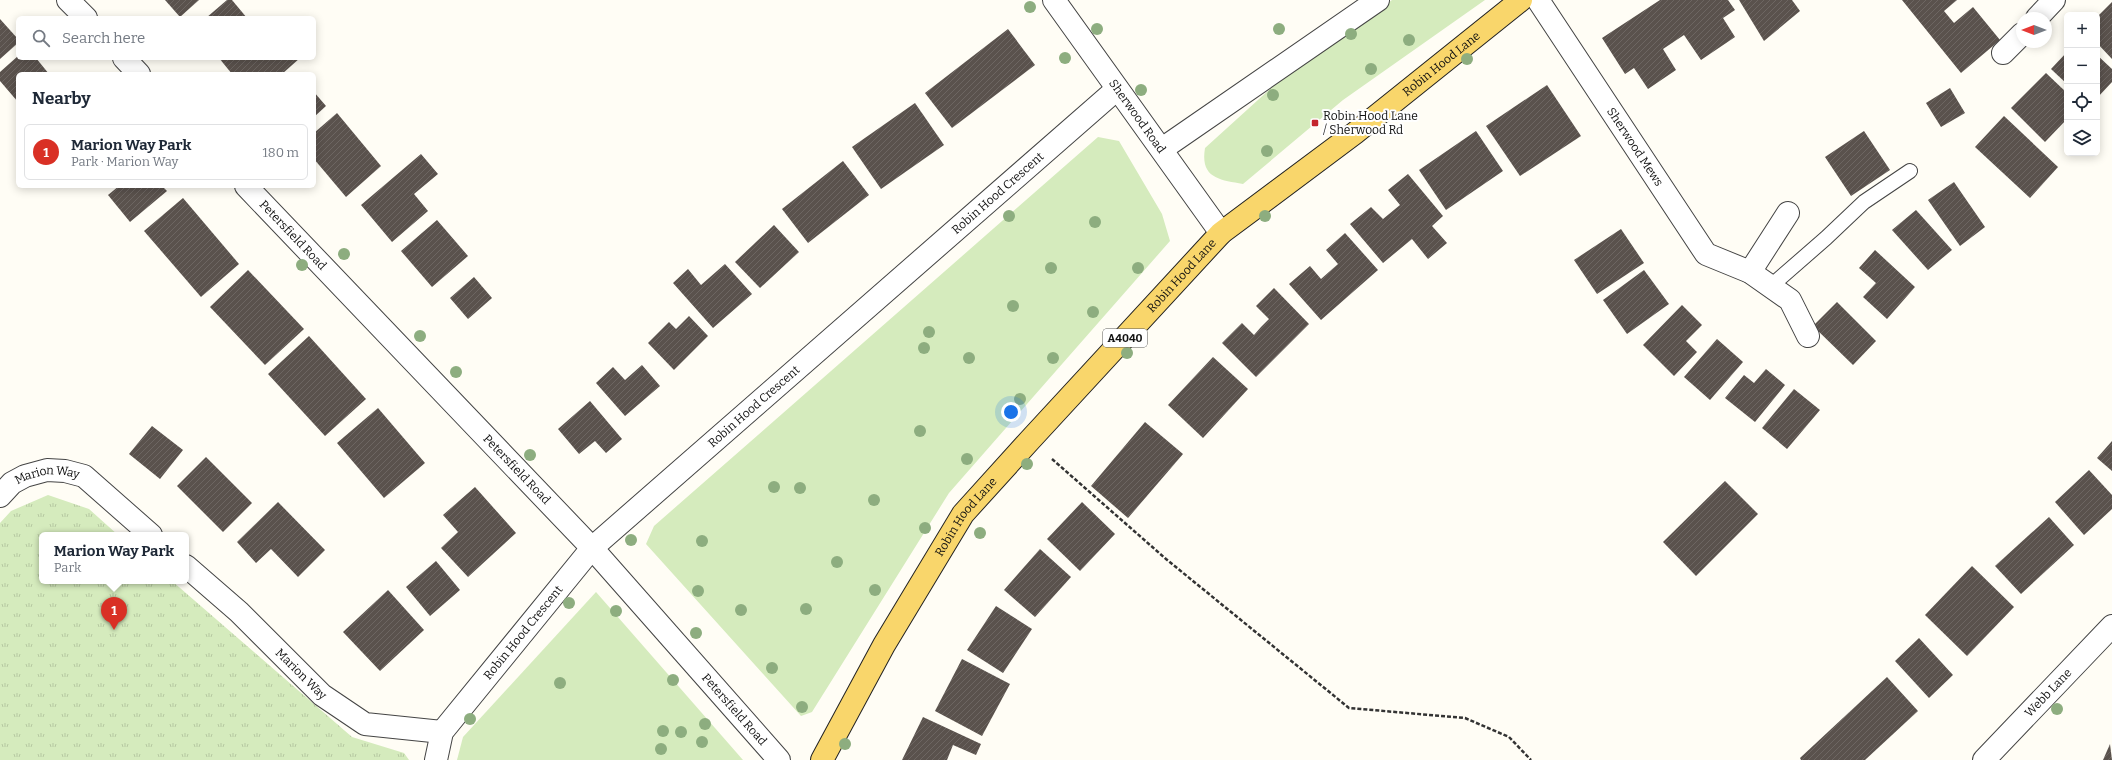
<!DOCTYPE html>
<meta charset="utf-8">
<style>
body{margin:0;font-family:Bitter,serif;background:#f6f6f7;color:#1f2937}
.controls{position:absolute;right:12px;top:12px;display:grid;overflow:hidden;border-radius:6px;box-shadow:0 2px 10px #0003}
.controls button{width:36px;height:36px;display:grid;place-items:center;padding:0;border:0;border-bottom:1px solid #e0e1e3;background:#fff;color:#1f2937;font:20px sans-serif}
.compass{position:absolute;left:2016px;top:12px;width:36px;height:36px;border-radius:50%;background:#fff;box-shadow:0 2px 10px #0003;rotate:270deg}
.you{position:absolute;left:1011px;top:412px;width:14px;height:14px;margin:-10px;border:3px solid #fff;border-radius:50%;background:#1a73e8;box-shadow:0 0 0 6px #1a73e833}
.badge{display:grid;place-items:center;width:26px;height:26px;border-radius:50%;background:#d93025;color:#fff;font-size:13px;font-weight:700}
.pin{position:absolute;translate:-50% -33px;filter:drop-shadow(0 1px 2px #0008)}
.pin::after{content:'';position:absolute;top:21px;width:14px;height:12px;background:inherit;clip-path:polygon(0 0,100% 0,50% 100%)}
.popup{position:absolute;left:39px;top:532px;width:150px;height:52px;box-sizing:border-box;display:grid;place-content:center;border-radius:6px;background:#fff;filter:drop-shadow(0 1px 3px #0005);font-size:13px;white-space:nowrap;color:#747a83}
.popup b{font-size:15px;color:#1f2937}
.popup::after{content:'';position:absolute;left:50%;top:100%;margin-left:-8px;border:8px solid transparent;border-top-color:#fff}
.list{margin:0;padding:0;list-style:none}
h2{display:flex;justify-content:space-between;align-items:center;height:52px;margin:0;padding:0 16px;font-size:17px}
h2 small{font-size:13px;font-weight:400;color:#747a83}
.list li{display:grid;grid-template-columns:26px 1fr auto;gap:12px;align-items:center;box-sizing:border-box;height:56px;margin:0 8px 8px;padding:0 8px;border:1px solid #e0e1e3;border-radius:6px}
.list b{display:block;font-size:15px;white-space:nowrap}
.list p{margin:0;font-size:13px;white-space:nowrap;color:#747a83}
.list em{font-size:13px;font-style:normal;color:#747a83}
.icon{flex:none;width:22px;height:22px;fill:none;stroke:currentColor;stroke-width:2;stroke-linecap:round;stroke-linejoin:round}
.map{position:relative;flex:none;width:2112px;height:760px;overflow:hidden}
.search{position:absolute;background:#fff;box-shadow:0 2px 10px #0003;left:16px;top:16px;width:300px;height:44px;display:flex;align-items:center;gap:10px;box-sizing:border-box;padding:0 14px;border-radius:6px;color:#747a83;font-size:15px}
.panel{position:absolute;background:#fff;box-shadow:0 2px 10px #0003;left:16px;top:72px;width:300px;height:116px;border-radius:6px}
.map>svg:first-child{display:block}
.grass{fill:#d5ebbd}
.park{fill:url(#park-tufts)}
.building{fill:url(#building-hatch)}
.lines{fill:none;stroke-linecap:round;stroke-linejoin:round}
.service-casing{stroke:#444;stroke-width:16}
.minor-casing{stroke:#444;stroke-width:24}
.primary-casing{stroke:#222;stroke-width:24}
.path{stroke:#333;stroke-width:2.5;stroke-dasharray:4 2;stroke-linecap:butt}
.service{stroke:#fff;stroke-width:14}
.minor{stroke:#fff;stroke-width:22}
.primary{stroke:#f9d66b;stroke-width:22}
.tree{fill:#8dad7f}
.poi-dot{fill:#c4262e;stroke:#fff;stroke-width:1.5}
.labels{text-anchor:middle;stroke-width:4;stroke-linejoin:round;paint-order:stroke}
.shield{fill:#fff;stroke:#585858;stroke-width:1}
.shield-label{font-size:11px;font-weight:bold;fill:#111}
.street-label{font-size:12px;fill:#111;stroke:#fff}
.poi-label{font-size:12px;fill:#111;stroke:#fff;text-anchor:start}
</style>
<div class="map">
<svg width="2112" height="760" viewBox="0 0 2112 760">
<defs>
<pattern id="park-tufts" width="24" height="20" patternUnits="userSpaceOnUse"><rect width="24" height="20" fill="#d5ebbd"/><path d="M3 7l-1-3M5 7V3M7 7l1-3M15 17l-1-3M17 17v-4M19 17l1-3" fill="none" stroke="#b6c8a1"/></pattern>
<pattern id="building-hatch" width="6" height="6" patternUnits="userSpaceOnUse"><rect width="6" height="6" fill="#5a524d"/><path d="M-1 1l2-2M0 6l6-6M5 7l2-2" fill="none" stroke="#6d6662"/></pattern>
</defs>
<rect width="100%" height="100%" fill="#fffdf5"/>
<g class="grass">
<path d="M1392 0H1485L1343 100 1243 184C1219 180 1200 178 1205 148L1291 70Z"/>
<path d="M1098 137 1119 141 1162 214 1170 241 949 493 812 712 801 716 646 544 654 526Z"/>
<path d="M596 592 743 760H457L463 737Z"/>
</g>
<path class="park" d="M48 495 89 509 118 535H42V581H172L352 737 404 753 409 760H0V523L11 511Z"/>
<g class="building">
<path d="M165 0H199L180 17Z"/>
<path d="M227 0H232L247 18H206Z"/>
<path d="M1660 0H1728L1735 10 1723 18 1735 37 1701 60 1684 35 1663 49 1676 70 1648 89 1634 68 1625 74 1602 38Z"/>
<path d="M1739 0H1792L1800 11 1764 41Z"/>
<path d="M1902 0H1957L1944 11 1954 23 1973 7 2000 40 1961 73Z"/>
<path d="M2112 2V59L2097 43V17Z"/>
<path d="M0 19 18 39V43L0 59Z"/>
<path d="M1008 29 1035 65 952 128 925 93Z"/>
<path d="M2067 52V84L2051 69Z"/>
<path d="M2097 55 2112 69V82L2097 98Z"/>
<path d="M18 56V58H36L49 74H18V102L0 81V72Z"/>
<path d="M219 58H300L282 74H232Z"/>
<path d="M2046 73 2067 93V119L2045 142 2011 108Z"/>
<path d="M1547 85 1581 136 1520 176 1486 126Z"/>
<path d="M1950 88 1965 113 1941 127 1926 103Z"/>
<path d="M314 92 326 106 314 117Z"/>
<path d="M915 103 944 145 881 189 852 147Z"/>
<path d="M337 113 381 166 346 197 314 159V133Z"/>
<path d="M2004 116 2058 167 2030 198 1975 147Z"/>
<path d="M1476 131 1503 171 1446 210 1419 170Z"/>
<path d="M1864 131 1890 170 1851 196 1825 157Z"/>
<path d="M421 154 438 174 414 194 428 211 392 242 361 205Z"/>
<path d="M843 161 869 195 808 243 782 209Z"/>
<path d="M1408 174 1443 216 1432 226 1447 243 1428 259 1412 239 1383 263 1350 224 1371 207 1383 219 1400 205 1388 190Z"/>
<path d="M1954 182 1985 227 1960 246 1928 200Z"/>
<path d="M119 186H162L167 191 130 222 108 195Z"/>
<path d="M183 198 239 264 201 297 144 231Z"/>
<path d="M1916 210 1952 250 1928 270 1892 230Z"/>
<path d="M437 220 468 256 432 287 401 251Z"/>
<path d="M774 225 799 252 760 288 735 262Z"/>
<path d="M1621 229 1644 263 1597 294 1574 260Z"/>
<path d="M1345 233 1378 270 1321 320 1289 284 1310 266 1321 279 1338 264 1326 250Z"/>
<path d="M1875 250 1915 287 1887 319 1863 297 1876 283 1859 268Z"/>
<path d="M725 264 752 294 713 328 673 283 688 269 701 285Z"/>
<path d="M248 270 304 329 265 365 210 307Z"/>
<path d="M1644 270 1669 304 1627 334 1603 300Z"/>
<path d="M474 277 492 298 468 319 450 298Z"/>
<path d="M1274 288 1309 324 1256 377 1222 343 1242 323 1254 335 1261 327 1269 319 1256 306Z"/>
<path d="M1837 302 1876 341 1853 365 1813 326Z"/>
<path d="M1682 305 1702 325 1686 341 1697 352 1674 376 1643 345Z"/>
<path d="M689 316 708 336 674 370 648 343 669 322 676 329Z"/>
<path d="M309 336 366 399 325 436 268 374Z"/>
<path d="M1717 339 1743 362 1710 400 1684 377Z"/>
<path d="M1213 357 1248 389 1203 438 1168 405Z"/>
<path d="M642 365 660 386 625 416 596 383 613 367 625 380Z"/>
<path d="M1766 369 1785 385 1755 422 1725 398 1744 375 1754 383Z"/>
<path d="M1794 389 1820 410 1787 449 1762 428Z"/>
<path d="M590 401 622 439 606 453 595 441 579 454 558 429Z"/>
<path d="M378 408 425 463 384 498 337 443Z"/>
<path d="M1145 422 1183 454 1128 518 1091 486Z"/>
<path d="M152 426 183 450 160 479 129 454Z"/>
<path d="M2112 441V471L2097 458Z"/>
<path d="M206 457 252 503 223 532 177 486Z"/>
<path d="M2089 470 2112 495V509L2084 535 2055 502Z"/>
<path d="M1725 481 1758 514 1696 576 1663 542Z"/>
<path d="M475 487 516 533 468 577 441 548 458 532 443 515Z"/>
<path d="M278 502 325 550 298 577 271 549 256 563 237 542Z"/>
<path d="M1082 502 1115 534 1080 571 1047 539Z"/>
<path d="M2049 517 2074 545 2021 594 1995 566Z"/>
<path d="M1040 549 1071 577 1035 617 1004 590Z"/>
<path d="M436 561 460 590 430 616 406 587Z"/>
<path d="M1972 566 2014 607 1967 656 1925 615Z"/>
<path d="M388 590 424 630 380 671 343 632Z"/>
<path d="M996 606 1032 629 1003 673 967 650Z"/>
<path d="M1919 638 1953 675 1929 698 1895 661Z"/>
<path d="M962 659 1010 684 982 736 935 711Z"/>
<path d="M1887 677 1918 711 1865 760H1801L1800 758Z"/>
<path d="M923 717 981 744 976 755 953 745 947 760H902Z"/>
<path d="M2110 744 2112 760H2103Z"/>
</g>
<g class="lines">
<g class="service-casing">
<path id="service" d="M1771 286 1826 238 1864 202 1910 171"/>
</g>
<g class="minor-casing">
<g id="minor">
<path d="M68 0 86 18"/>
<path id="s1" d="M1054 0 1221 233"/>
<path id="s2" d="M1538 0 1706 254 1750 272 1790 300 1808 336"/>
<path d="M2037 18 2054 0"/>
<path d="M2003 53 2022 34"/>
<path d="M124 58 139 74"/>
<path d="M1162 149 1378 0"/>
<path id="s3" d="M246 186 592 548 779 760"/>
<path d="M1750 272 1788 213"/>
<path id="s4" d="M0 496 12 483 25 476 47 470 65 471 84 476 151 535"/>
<path id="s5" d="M186 566 239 612 322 695 365 724 442 732"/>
<path id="s6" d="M436 760 442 732 592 548 1117 89"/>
<path id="s7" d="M1984 760 2112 626"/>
</g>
</g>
<g class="primary-casing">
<g id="primary">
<path id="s8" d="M822 760 884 645 963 514 1030 440 1221 233 1355 133 1521 0"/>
</g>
</g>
<path class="path" d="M1052 459 1166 559 1349 708 1465 718 1509 737 1531 760"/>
<use href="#service" class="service"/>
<use href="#minor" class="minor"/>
<use href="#primary" class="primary"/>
</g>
<g class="tree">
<circle cx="1030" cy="7" r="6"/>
<circle cx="1097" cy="29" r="6"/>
<circle cx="1279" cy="29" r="6"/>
<circle cx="1351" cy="34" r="6"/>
<circle cx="1409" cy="40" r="6"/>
<circle cx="1065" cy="58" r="6"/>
<circle cx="1467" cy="59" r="6"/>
<circle cx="1371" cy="69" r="6"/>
<circle cx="1141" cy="90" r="6"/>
<circle cx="1273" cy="95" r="6"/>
<circle cx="1267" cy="151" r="6"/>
<circle cx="1009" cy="216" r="6"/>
<circle cx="1265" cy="216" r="6"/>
<circle cx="1095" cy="222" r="6"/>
<circle cx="344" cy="254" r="6"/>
<circle cx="302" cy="265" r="6"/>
<circle cx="1051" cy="268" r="6"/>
<circle cx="1138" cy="268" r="6"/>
<circle cx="1013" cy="306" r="6"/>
<circle cx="1093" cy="312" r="6"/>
<circle cx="929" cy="332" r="6"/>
<circle cx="420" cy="336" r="6"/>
<circle cx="924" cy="348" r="6"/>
<circle cx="1127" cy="353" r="6"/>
<circle cx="969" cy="358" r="6"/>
<circle cx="1053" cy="358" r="6"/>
<circle cx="456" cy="372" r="6"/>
<circle cx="1020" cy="399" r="6"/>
<circle cx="920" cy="431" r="6"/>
<circle cx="530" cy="455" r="6"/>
<circle cx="967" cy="459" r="6"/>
<circle cx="1027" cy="464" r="6"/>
<circle cx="774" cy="487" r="6"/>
<circle cx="800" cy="488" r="6"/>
<circle cx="874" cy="500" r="6"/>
<circle cx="925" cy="528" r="6"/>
<circle cx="980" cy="533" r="6"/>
<circle cx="631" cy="540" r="6"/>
<circle cx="702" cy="541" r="6"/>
<circle cx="837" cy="562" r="6"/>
<circle cx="875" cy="590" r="6"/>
<circle cx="698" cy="591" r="6"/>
<circle cx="569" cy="603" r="6"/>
<circle cx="806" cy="609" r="6"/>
<circle cx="741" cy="610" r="6"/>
<circle cx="616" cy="611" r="6"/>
<circle cx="696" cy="633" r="6"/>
<circle cx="772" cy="668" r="6"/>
<circle cx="673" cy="680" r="6"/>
<circle cx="560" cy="683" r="6"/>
<circle cx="802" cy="707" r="6"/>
<circle cx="2057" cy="709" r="6"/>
<circle cx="470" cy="719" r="6"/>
<circle cx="705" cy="724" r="6"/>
<circle cx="663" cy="731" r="6"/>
<circle cx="681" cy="732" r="6"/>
<circle cx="702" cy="742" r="6"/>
<circle cx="845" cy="744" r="6"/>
<circle cx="661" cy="749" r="6"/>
</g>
<rect class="poi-dot" x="1311" y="119" width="8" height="8" rx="2"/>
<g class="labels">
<rect class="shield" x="1103" y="329" width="44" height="18" rx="3"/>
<g class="shield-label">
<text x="1125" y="342">A4040</text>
</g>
<g class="street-label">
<text dy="4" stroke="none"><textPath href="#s8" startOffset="943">Robin Hood Lane</textPath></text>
<text dy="4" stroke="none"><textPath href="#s1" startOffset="143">Sherwood Road</textPath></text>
<text dy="4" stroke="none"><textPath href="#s2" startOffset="176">Sherwood Mews</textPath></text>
<text dy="4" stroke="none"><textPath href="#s6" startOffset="805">Robin Hood Crescent</textPath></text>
<text dy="4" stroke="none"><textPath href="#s3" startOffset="68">Petersfield Road</textPath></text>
<text dy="4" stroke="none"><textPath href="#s8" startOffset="607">Robin Hood Lane</textPath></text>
<text dy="4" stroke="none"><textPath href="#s6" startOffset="481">Robin Hood Crescent</textPath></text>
<text dy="4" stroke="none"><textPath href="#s3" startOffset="392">Petersfield Road</textPath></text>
<text dy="4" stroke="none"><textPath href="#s4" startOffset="55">Marion Way</textPath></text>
<text dy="4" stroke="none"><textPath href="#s8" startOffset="283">Robin Hood Lane</textPath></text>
<text dy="4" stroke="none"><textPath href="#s6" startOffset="157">Robin Hood Crescent</textPath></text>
<text dy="4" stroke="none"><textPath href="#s5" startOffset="158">Marion Way</textPath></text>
<text dy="4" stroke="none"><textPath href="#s7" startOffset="93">Webb Lane</textPath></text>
<text dy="4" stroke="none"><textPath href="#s3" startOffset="716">Petersfield Road</textPath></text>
</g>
<g class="poi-label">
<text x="1323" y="120">Robin Hood Lane<tspan x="1323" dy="14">/ Sherwood Rd</tspan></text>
</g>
</g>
</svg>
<div class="controls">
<button>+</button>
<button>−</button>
<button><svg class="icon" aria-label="locate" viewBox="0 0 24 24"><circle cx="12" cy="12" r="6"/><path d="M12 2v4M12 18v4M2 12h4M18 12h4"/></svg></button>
<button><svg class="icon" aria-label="layers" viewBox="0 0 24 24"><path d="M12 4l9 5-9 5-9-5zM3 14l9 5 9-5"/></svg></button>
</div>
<svg class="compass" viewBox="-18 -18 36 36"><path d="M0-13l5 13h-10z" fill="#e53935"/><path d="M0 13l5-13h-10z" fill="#747a83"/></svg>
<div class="you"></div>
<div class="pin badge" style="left:114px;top:630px">1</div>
<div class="popup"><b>Marion Way Park</b>Park</div>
<div class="search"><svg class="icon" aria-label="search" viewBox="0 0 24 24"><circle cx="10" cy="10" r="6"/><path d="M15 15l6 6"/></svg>Search here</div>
<section class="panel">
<h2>Nearby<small></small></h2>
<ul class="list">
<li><span class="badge">1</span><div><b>Marion Way Park</b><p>Park · Marion Way</p></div><em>180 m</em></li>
</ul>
</section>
</div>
